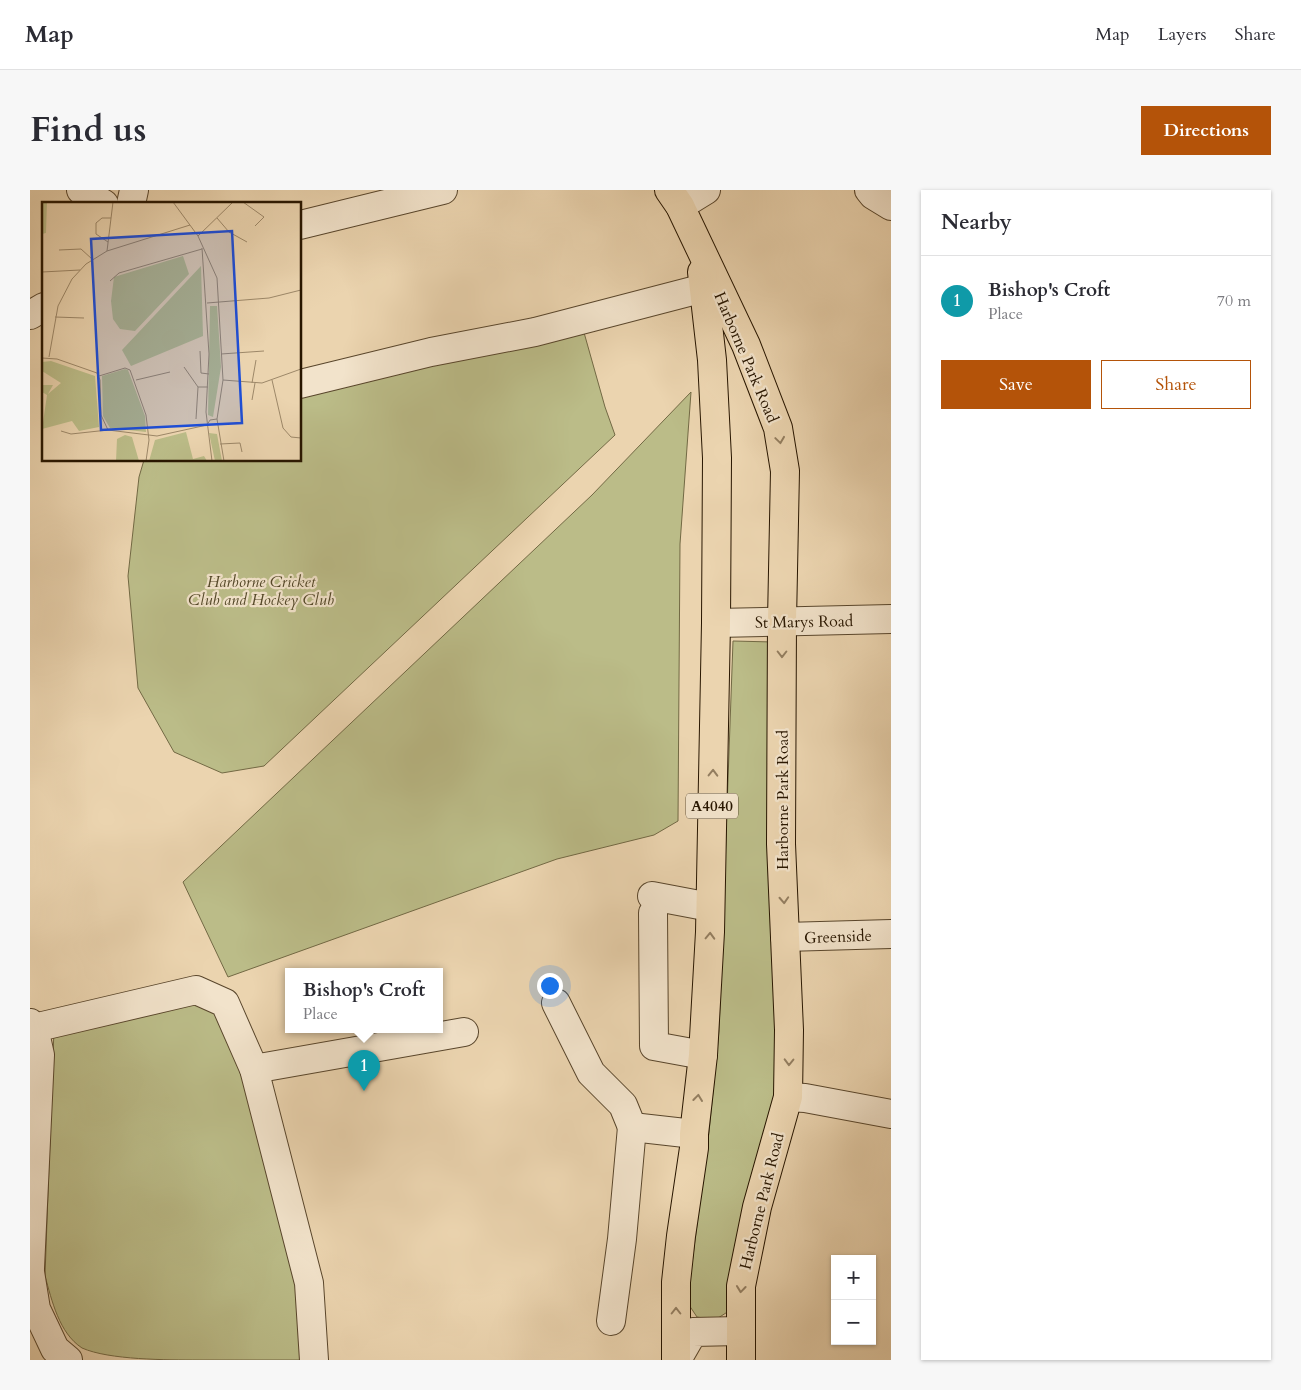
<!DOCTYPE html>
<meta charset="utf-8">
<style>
body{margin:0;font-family:Cardo,serif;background:#f7f7f7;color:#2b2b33}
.controls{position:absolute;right:15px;bottom:15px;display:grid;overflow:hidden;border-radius:0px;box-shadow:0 1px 4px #0004}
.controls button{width:45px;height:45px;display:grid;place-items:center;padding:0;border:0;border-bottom:1px solid #e1e1e2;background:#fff;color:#2b2b33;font:25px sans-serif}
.you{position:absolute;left:519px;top:795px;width:18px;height:18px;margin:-12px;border:4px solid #fff;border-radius:50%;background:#1a73e8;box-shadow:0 0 0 8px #1a73e833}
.badge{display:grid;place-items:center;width:32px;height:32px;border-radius:50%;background:#b45309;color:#fff;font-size:16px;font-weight:700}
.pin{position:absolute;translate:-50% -41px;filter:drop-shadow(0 1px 2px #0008)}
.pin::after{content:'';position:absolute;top:26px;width:18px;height:15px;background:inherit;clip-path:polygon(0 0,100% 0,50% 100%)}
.popup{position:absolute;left:255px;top:778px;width:158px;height:65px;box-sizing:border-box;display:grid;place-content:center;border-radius:0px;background:#fff;filter:drop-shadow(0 1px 4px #0005);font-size:16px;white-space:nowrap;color:#7c7c81}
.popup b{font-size:19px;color:#2b2b33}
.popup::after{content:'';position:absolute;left:50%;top:100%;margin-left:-10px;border:10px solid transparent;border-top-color:#fff}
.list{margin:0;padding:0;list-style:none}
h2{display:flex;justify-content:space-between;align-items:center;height:65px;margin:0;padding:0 20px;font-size:21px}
h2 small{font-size:16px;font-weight:400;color:#7c7c81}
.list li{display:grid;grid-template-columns:32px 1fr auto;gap:15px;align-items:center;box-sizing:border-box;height:90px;padding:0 20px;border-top:1px solid #e1e1e2}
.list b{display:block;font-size:19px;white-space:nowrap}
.list p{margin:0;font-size:16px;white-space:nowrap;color:#7c7c81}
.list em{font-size:16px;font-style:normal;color:#7c7c81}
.actions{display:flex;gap:10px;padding:15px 20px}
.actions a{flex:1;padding:11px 0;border:1px solid #b45309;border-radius:0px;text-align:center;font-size:18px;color:#b45309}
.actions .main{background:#b45309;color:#fff}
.map{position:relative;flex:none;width:861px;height:1170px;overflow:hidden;border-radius:0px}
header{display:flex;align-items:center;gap:30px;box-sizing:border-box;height:70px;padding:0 25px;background:#fff;border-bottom:1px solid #e1e1e2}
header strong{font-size:24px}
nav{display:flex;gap:28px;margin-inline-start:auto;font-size:18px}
.intro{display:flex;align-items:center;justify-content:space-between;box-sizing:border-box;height:120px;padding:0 30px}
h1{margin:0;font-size:35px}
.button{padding:12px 22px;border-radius:0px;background:#b45309;color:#fff;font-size:18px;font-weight:700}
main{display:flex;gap:30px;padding:0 30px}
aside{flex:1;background:#fff;border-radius:0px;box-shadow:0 1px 4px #0004}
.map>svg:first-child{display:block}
.green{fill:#bbbc88;stroke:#726944}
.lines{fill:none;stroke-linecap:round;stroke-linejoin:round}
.minor-casing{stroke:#59462c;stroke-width:30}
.major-casing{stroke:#281600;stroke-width:30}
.minor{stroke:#f2e3cb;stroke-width:28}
.major{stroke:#ebd4af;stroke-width:28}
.oneway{stroke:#937e60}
.labels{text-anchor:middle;stroke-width:4.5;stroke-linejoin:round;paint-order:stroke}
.shield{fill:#f2e3cb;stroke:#65543d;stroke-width:1}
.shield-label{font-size:15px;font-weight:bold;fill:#281600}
.street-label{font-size:16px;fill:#281600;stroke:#f2e3cb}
.park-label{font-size:16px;font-style:italic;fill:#544829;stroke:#f2e3cb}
.inset-road{fill:none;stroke:#9d8869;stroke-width:1}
.view{fill:#1d4ed8;fill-opacity:0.15;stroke:#1d4ed8;stroke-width:2.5}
.inset-edge{fill:none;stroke:#281600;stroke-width:2.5}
</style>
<header>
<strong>Map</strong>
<nav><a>Map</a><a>Layers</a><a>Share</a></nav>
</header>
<div class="intro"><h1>Find us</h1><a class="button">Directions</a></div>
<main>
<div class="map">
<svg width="861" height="1170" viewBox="0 0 861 1170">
<rect width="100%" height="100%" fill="#ebd4af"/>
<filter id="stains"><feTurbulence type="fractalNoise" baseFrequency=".004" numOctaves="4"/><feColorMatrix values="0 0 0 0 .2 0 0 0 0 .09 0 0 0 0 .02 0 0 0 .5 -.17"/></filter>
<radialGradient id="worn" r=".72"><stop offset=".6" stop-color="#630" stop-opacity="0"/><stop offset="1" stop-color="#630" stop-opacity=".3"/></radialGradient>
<g class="green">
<path d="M553 139 575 217 585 245 234 576 192 583 144 562 108 498 98 386 109 287 114 270H270V203Z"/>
<path d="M661 202 650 354 648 631 624 645 527 669 198 787 153 692 562 305Z"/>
<path d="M703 451 743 452 751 897 702 1119 685 1130 667 1127 657 1112 679 942 689 841Z"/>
<path d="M161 806 189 824 219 907 269 1101 271 1170C237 1170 203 1170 169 1170 137 1170 79 1170 52 1158 29 1143 22 1111 15 1086L24 839Z"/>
</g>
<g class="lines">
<g class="minor-casing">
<g id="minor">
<path d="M51 0 74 14"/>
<path d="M839 0 843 5 861 16"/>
<path d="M101 14 104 0"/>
<path d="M650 16 676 0"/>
<path d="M270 35 413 0"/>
<path d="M0 125 14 117"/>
<path d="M270 194 401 162 505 142 674 98"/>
<path d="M686 433 861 429"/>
<path d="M622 706 680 717"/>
<path d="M623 723 624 856 673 865"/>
<path d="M755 747 861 744"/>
<path d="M526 813 561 883 593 915 602 937 664 944"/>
<path d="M0 833 4 838 10 865 0 1078"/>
<path d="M4 838 166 800 195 813 224 879 279 1093 284 1170"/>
<path d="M224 879 434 842"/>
<path d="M758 907 775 908 861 924"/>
<path d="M0 1082 6 1119 25 1159 38 1170"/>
<path d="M581 1131 592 1049 602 937"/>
<path d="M647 1170 663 1142 709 1141"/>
</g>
</g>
<g class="major-casing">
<g id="major">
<path d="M639 0 650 16 716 155 748 238 755 281 752 431 751 654 759 840 758 907 727 1017 711 1096V1170"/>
<path d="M646 1170V1092L651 1046 664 958V944L673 865 680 742 686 433 687 268 682 170 672 82"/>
</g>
</g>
<use href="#minor" class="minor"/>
<use href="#major" class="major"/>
</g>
<defs><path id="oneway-chevron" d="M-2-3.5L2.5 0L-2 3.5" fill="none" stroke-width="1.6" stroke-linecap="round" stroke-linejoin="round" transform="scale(1.25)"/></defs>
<g class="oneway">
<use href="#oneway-chevron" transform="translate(750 250) rotate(82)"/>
<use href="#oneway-chevron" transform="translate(752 464) rotate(90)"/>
<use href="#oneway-chevron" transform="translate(683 583) rotate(-89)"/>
<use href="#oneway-chevron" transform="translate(754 710) rotate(87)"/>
<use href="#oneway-chevron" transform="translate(680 746) rotate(-88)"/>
<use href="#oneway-chevron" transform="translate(759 872) rotate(91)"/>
<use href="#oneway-chevron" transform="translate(668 908) rotate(-83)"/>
<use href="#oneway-chevron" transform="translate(711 1099) rotate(96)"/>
<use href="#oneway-chevron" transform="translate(646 1121) rotate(-90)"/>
</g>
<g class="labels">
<rect class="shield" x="656" y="603.5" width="52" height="25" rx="4"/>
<g class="shield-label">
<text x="682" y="621">A4040</text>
</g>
<g class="street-label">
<text transform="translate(717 167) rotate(67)" y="6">Harborne Park Road</text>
<text transform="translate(774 431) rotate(-1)" y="6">St Marys Road</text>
<text transform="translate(752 610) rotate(-90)" y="6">Harborne Park Road</text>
<text transform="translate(808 746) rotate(-2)" y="6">Greenside</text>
<text transform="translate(731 1011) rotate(-76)" y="6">Harborne Park Road</text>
</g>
<g class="park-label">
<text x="231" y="397">Harborne Cricket<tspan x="231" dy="18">Club and Hockey Club</tspan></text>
</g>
</g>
<g transform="translate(12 12)">
<rect width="259" height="259" fill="#ebd4af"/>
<path d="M0 0H5L4 31 0 32ZM141 54 147 72 93 129 78 127 71 117 69 99 72 75ZM159 64 161 134 89 164 80 148ZM168 104H175L179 165 171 215 166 213ZM9 159 53 174 57 225 37 229 30 219 0 227 5 193 0 190V183H11L6 192 19 181 0 169V160ZM83 167 86 168 103 214 104 230 68 226 61 214 60 174ZM144 230 151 257 162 254 165 259H107L113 238ZM167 231 175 232 180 259H173ZM83 233 90 235 97 259H74L75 237Z" fill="#bbbc88"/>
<path class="inset-road" d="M131 0 156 34 175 76 181 178 175 217 182 259M201 0 222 15 213 24M175 16 187 30 205 40M156 34 191 0M66 40 54 32V21L60 16H69M160 46 167 152 164 210 170 259M17 48 39 47 50 57M65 49 71 0M0 70 38 68M68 79 77 71 160 47M165 101 227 96 259 88M13 115 42 116M158 149 159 171 167 172M179 152 222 149M7 155 16 104 30 77 44 62 65 49 148 23M0 156 15 157 55 171 58 178 59 213 66 228 115 234 165 223 168 218 175 217M142 165 156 185H166M57 174 83 166 88 168 104 213 107 238 104 259M94 178 128 170M181 178 220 181 259 167M230 178 241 226 249 235 259 236M210 181 214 158M210 198 213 181M154 217 156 185M19 229 29 232 66 228M178 242 198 241 200 250"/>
<path class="view" d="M190 29 200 221 59 228 49 37Z"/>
<rect width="259" height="259" class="inset-edge"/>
</g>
<rect width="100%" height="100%" filter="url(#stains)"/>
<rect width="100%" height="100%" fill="url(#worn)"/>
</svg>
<div class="controls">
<button>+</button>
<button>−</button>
</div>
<div class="you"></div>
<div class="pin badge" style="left:334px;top:901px;background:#0f9aa8">1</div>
<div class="popup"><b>Bishop's Croft</b>Place</div>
</div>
<aside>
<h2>Nearby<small></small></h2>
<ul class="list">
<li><span class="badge" style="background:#0f9aa8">1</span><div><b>Bishop's Croft</b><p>Place</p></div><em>70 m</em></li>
</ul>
<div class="actions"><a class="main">Save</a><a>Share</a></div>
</aside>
</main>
